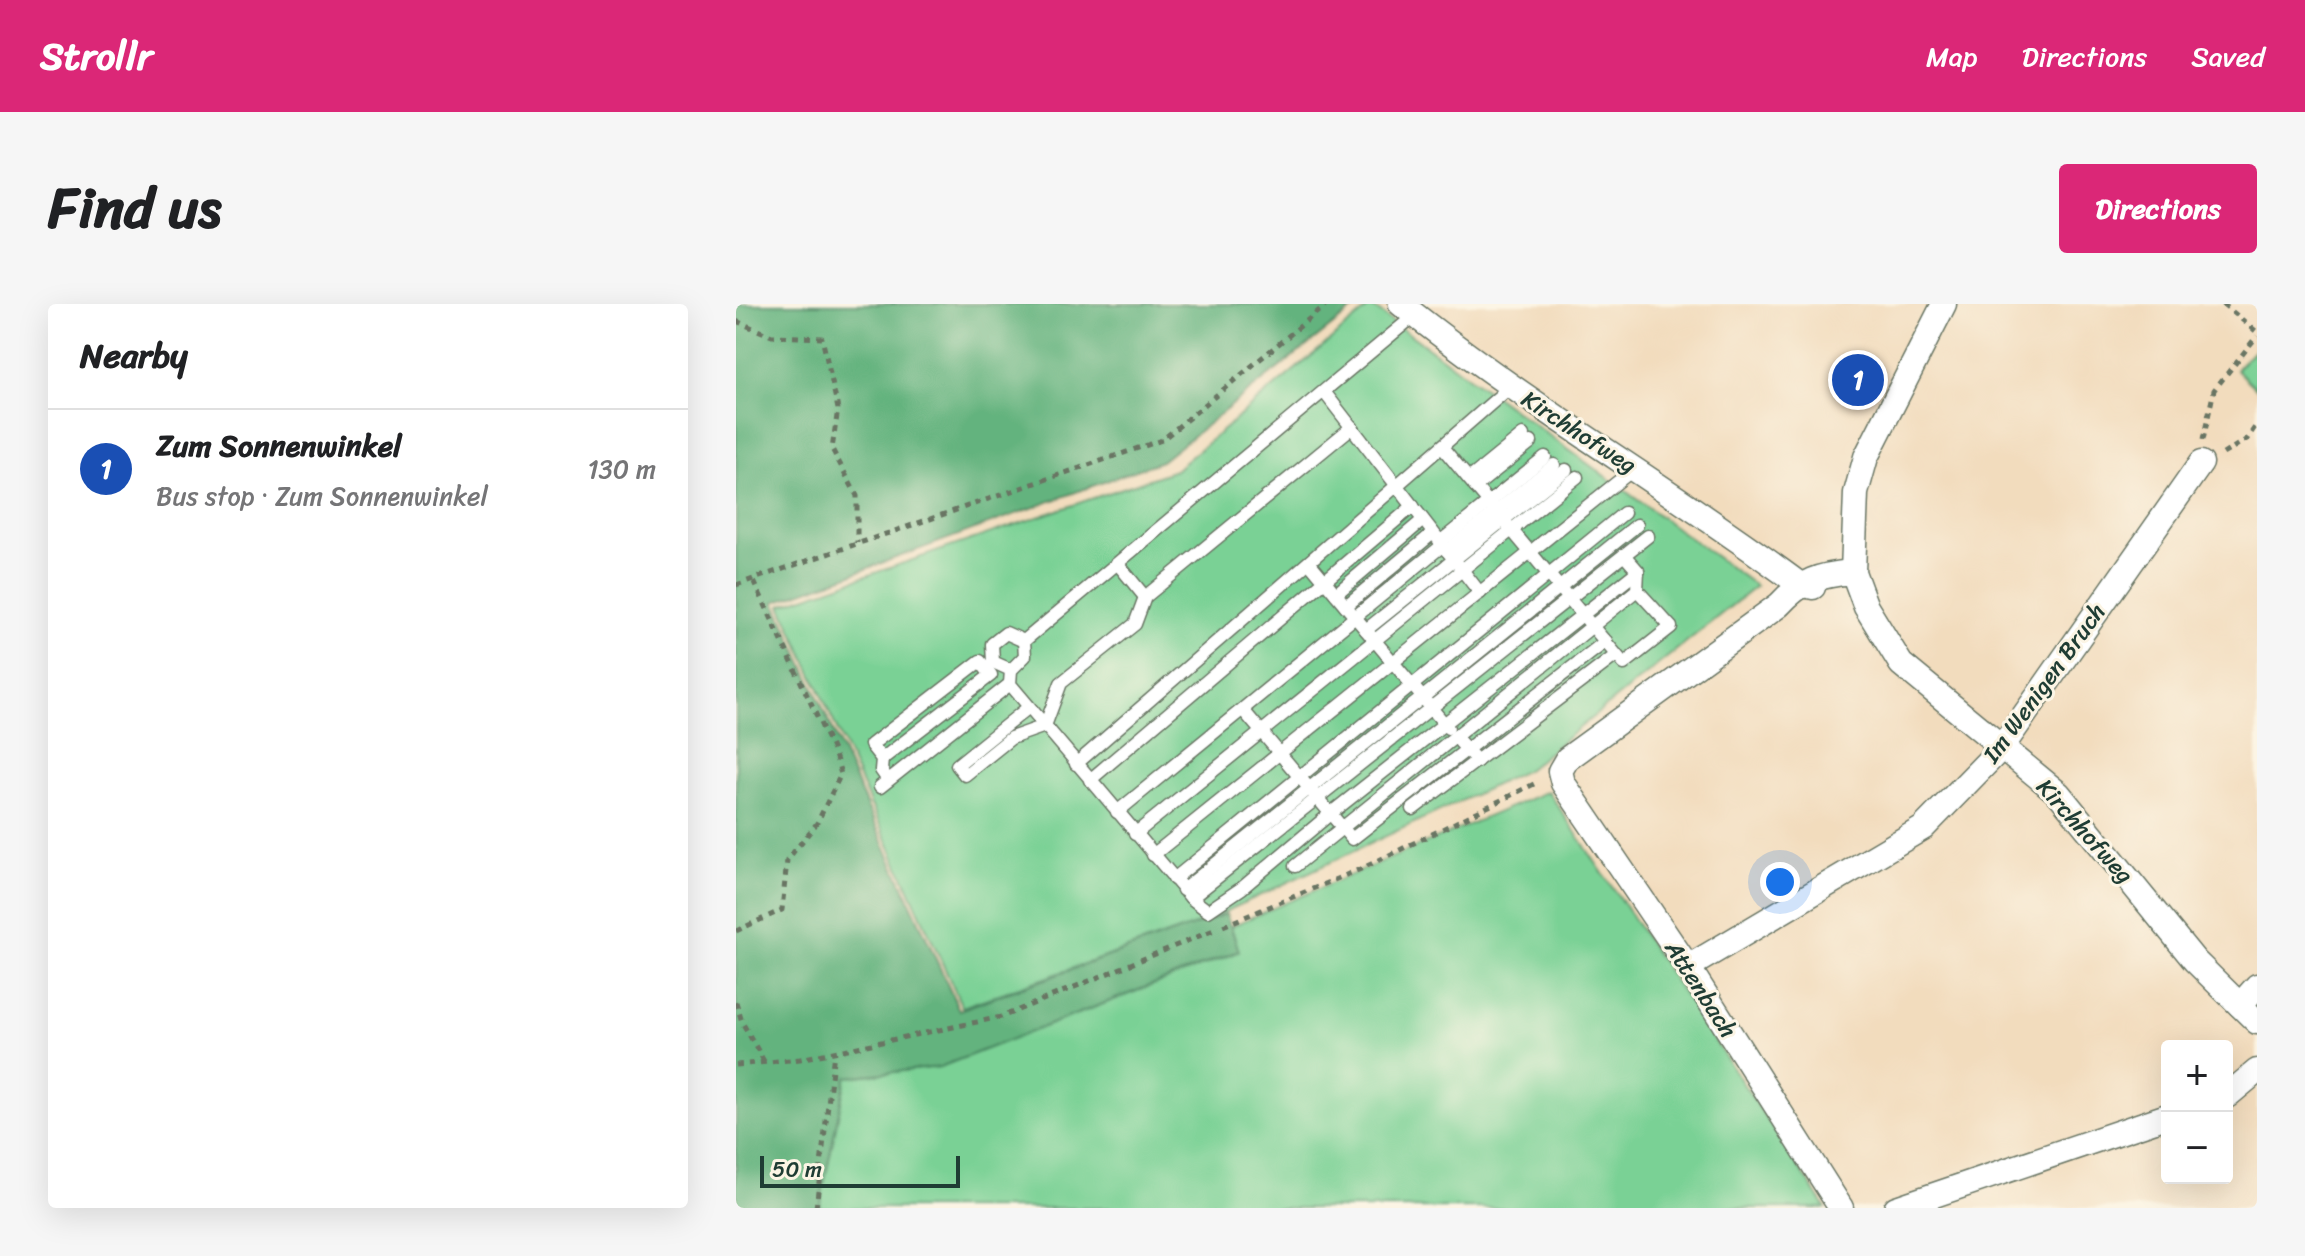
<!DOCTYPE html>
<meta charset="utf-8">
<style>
body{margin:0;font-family:Sriracha,sans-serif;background:#f6f6f6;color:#202124}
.controls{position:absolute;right:24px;bottom:24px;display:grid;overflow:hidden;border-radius:8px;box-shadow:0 8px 32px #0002}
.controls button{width:72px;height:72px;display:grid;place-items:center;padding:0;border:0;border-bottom:2px solid #e0e0e0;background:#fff;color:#202124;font:40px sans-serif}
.scale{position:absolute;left:24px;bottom:20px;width:200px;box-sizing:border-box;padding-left:8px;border:4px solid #1f3d34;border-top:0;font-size:22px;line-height:28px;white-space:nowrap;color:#1f3d34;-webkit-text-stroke:6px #fcf5e5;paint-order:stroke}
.you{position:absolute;left:1044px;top:578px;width:28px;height:28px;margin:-20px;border:6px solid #fff;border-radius:50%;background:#1a73e8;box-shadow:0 0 0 12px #1a73e833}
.badge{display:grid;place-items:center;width:52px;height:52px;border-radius:50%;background:#db2777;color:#fff;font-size:26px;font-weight:700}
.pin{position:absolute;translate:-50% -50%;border:4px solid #fff;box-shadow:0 2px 8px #0006}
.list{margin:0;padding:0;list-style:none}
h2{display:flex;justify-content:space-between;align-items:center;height:104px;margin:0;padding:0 32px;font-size:34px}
h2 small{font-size:26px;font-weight:400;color:#757577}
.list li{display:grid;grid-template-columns:52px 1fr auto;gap:24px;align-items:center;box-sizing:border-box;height:120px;padding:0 32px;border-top:2px solid #e0e0e0}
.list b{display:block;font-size:30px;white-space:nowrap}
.list p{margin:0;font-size:26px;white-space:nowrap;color:#757577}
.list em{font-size:26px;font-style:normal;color:#757577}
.map{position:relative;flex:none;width:1521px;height:904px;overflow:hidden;border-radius:8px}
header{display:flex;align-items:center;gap:48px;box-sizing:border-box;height:112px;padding:0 40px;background:#db2777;color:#fff}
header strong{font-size:38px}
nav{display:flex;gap:44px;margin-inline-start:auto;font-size:28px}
.intro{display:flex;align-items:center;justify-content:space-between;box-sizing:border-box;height:192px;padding:0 48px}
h1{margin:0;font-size:56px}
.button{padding:20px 36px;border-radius:8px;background:#db2777;color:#fff;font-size:28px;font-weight:700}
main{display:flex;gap:48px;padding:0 48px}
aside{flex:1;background:#fff;border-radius:8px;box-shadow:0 8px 32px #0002}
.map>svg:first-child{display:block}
.green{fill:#7ad195;stroke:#4c8764;stroke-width:2}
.forest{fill:#63b37e;stroke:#417859;stroke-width:2}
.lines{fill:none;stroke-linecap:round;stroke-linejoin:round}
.service-casing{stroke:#697564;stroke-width:15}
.minor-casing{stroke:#697564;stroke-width:27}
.path{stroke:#697564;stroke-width:5;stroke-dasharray:6 6;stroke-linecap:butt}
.service{stroke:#fff;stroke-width:12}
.minor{stroke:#fff;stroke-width:24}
.labels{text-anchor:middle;stroke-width:6;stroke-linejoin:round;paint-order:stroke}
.street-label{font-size:24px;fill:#1f3d34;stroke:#fcf5e5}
</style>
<header>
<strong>Strollr</strong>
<nav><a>Map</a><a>Directions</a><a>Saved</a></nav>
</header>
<div class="intro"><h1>Find us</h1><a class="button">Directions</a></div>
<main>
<aside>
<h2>Nearby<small></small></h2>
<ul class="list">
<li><span class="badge" style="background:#1a4fb4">1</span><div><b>Zum Sonnenwinkel</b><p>Bus stop · Zum Sonnenwinkel</p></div><em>130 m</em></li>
</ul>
</aside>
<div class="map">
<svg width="1521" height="904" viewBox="0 0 1521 904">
<rect width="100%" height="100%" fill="#fcf5e5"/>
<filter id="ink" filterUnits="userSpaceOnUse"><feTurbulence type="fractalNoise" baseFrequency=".0125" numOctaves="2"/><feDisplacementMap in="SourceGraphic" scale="16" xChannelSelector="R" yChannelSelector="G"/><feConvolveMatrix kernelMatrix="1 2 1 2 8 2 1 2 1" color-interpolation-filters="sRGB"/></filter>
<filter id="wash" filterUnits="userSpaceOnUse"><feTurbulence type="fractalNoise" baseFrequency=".006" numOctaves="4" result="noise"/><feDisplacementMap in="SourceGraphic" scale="32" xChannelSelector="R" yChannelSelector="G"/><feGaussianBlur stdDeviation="1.8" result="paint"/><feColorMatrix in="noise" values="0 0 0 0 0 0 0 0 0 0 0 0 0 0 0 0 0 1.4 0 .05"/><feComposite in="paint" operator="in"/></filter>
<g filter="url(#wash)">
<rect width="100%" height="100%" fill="#f2dcbd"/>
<g class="green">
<path d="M635 2 1020 282 791 466 465 619 226 703 45 301 439 166Z"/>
<path d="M1521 43V85L1500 65Z"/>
<path d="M812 487 1090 904H83L110 773 204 763 503 648 495 622Z"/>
</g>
<path class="forest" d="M0 0H624L425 157 39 298 223 706 490 610 503 647 204 763 110 773 83 904H0Z"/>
</g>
<g filter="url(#ink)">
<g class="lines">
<g class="service-casing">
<g id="service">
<path d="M679 11 288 337 289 352 275 366 274 380 455 594 912 232"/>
<path d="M589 89 744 289"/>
<path d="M706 143 888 360 935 323 901 286"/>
<path d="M733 175 787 131"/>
<path d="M739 183 795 138"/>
<path d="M704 238 809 153"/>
<path d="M711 247 818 161"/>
<path d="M573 258 712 424"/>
<path d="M382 260 409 293"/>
<path d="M600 290 687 216"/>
<path d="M610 302 697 229"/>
<path d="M630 326 830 166"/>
<path d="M275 366 257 358 256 340 270 329 288 337"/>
<path d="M293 403 221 461 229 471 275 434 309 422 325 379 399 320 409 293 616 123"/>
<path d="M507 406 616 535 870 337"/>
<path d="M724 438 741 457"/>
<path d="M146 455 255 371 244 357 135 441 146 455 145 466 152 476"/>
<path d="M340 460 773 84"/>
<path d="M354 476 677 202"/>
<path d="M144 483 274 380"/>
<path d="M677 505 879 352"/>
<path d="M381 508 707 241"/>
<path d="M399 530 841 173"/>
<path d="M417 551 899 164"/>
<path d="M559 562 901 286 902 267 888 251"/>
<path d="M438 575 888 209"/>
<path d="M447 586 901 221"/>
<path d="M455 594 472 607 506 584 594 510 902 267"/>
</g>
</g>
<g class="minor-casing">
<g id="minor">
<path d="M665 0C792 102 933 183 1063 280L1077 283"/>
<path d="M1208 0 1130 153 1120 189 1117 268 1130 303 1165 360 1323 490 1459 657 1521 718"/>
<path d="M952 663 1187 524 1266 443 1465 159"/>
<path d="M1504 701 1521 682"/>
<path d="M1491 792 1521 767"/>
<path d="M1105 904 952 663 827 479 824 467 831 455 1043 301C1066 276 1083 271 1117 268"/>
<path d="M1160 904 1431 812"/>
</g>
</g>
<g class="path">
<path d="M1487 0 1521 28"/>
<path d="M0 17 36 32 86 34 102 105 96 145 121 192V239"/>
<path d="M1467 136 1478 86 1521 32"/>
<path d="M1487 150 1511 135 1521 120"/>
<path d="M0 281 426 136 591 0"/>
<path d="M487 622 627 564 802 478"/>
<path d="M0 627 46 606 51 556 81 519 105 470 99 451 17 275"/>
<path d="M0 698 6 718 29 759"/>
<path d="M0 761 64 755 265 713 478 626"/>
<path d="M80 904 98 748"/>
</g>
<use href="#service" class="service"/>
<use href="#minor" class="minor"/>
</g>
</g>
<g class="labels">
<g class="street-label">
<text transform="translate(843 128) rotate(33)" y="8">Kirchhofweg</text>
<text transform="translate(1308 379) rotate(-54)" y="8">Im Wenigen Bruch</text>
<text transform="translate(1349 527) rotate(48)" y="8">Kirchhofweg</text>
<text transform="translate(965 685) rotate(57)" y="8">Attenbach</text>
</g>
</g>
</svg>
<div class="controls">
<button>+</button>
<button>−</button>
</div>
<div class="scale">50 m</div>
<div class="you"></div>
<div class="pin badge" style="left:1122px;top:76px;background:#1a4fb4">1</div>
</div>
</main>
